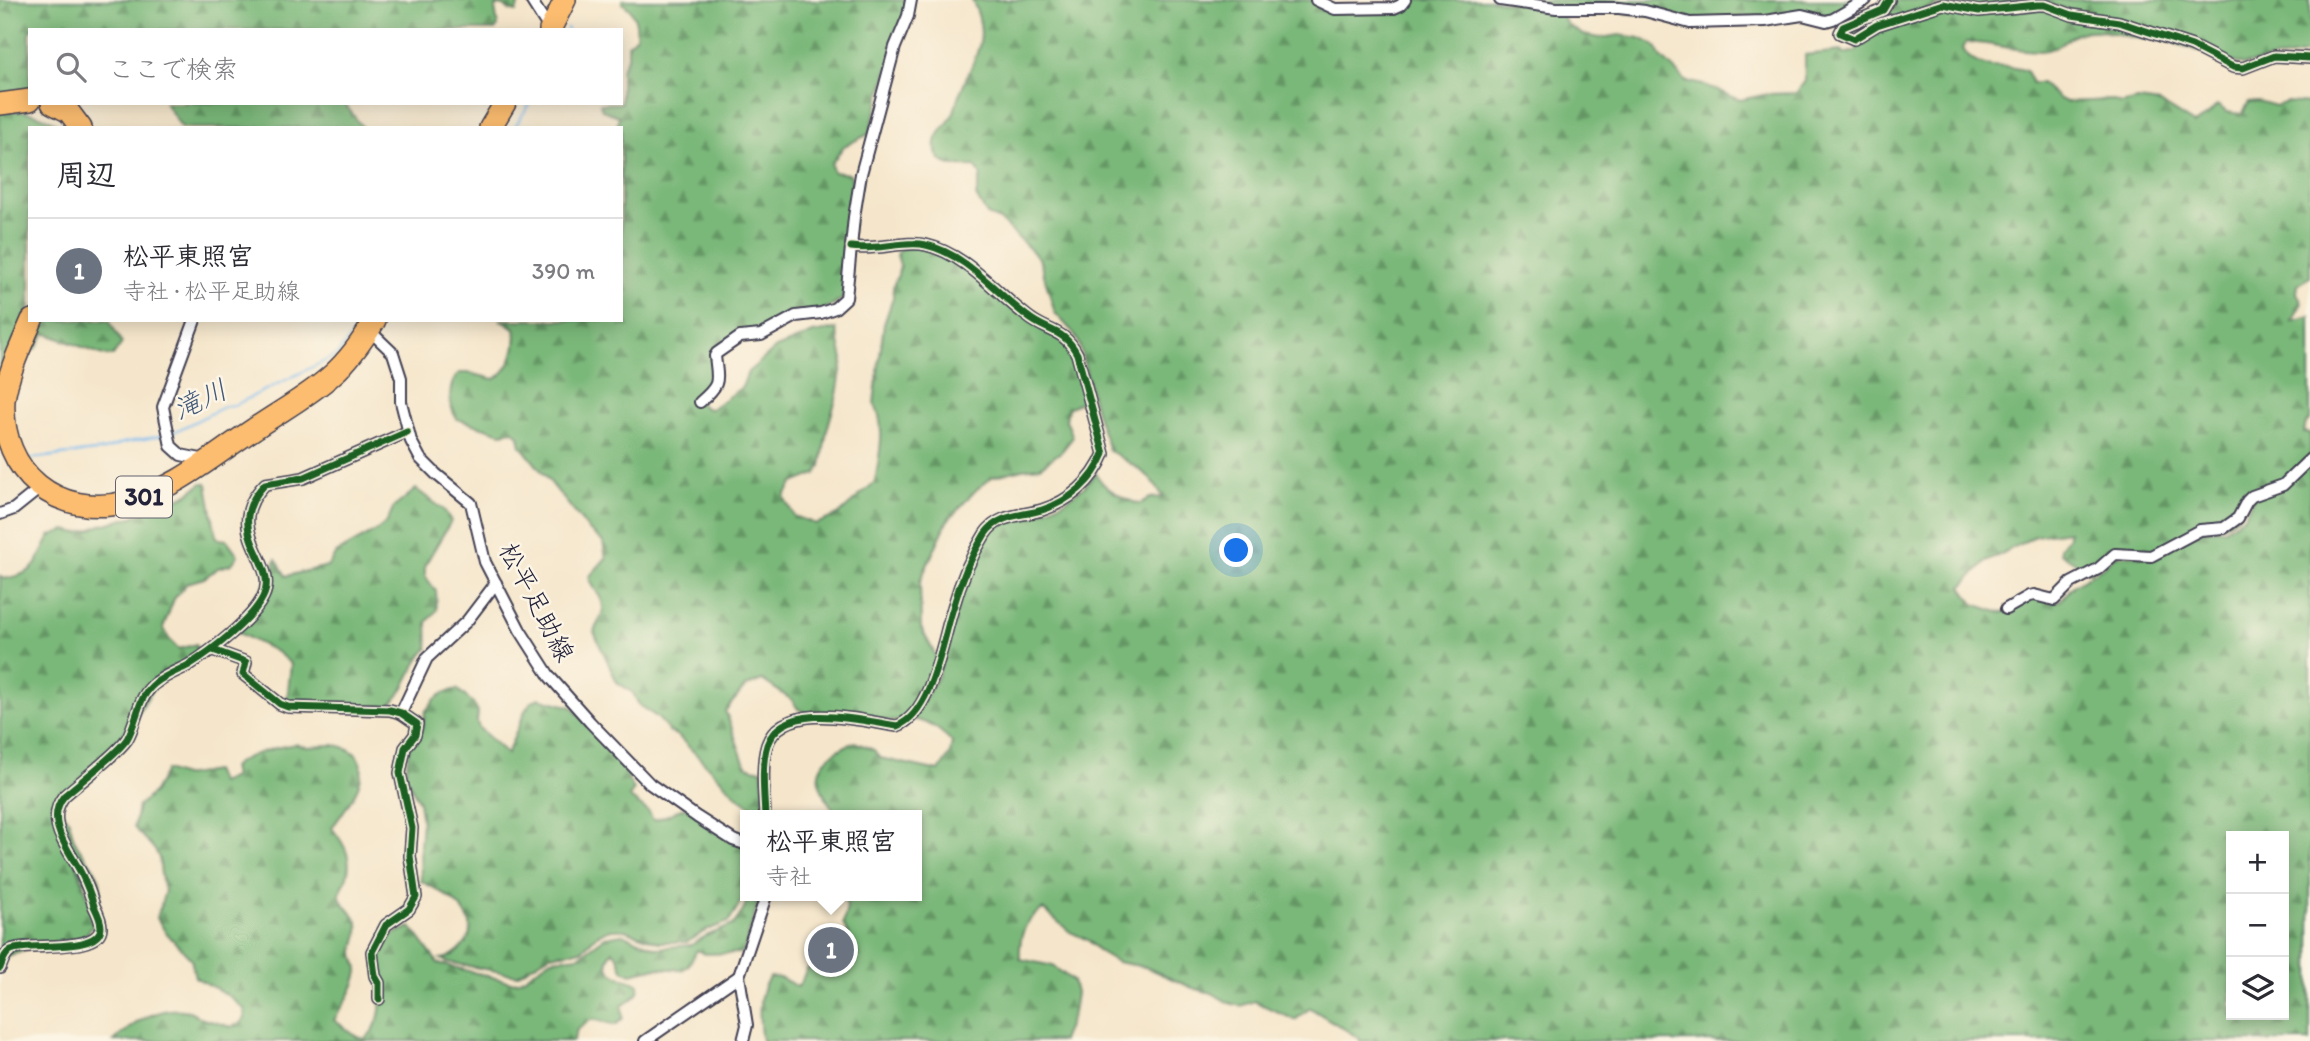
<!DOCTYPE html>
<html lang="ja">
<meta charset="utf-8">
<style>
body{margin:0;font-family:Itim,"Klee One",sans-serif;background:#f7f7f7;color:#2b2b33}
.controls{position:absolute;right:21px;bottom:21px;display:grid;overflow:hidden;border-radius:0px;box-shadow:0 4px 18px #0003}
.controls button{width:63px;height:63px;display:grid;place-items:center;padding:0;border:0;border-bottom:2px solid #e1e1e2;background:#fff;color:#2b2b33;font:35px sans-serif}
.you{position:absolute;left:1237px;top:551px;width:24px;height:24px;margin:-18px;border:5px solid #fff;border-radius:50%;background:#1a73e8;box-shadow:0 0 0 10px #1a73e833}
.badge{display:grid;place-items:center;width:46px;height:46px;border-radius:50%;background:#1f6fb2;color:#fff;font-size:23px;font-weight:700}
.pin{position:absolute;translate:-50% -50%;border:4px solid #fff;box-shadow:0 2px 7px #0006}
.popup{position:absolute;left:740px;top:810px;width:182px;height:91px;box-sizing:border-box;display:grid;place-content:center;border-radius:0px;background:#fff;filter:drop-shadow(0 2px 5px #0005);font-size:23px;white-space:nowrap;color:#7c7c81}
.popup b{font-size:26px;color:#2b2b33}
.popup::after{content:'';position:absolute;left:50%;top:100%;margin-left:-14px;border:14px solid transparent;border-top-color:#fff}
.list{margin:0;padding:0;list-style:none}
h2{display:flex;justify-content:space-between;align-items:center;height:91px;margin:0;padding:0 28px;font-size:30px}
h2 small{font-size:23px;font-weight:400;color:#7c7c81}
.list li{display:grid;grid-template-columns:46px 1fr auto;gap:21px;align-items:center;box-sizing:border-box;height:105px;padding:0 28px;border-top:2px solid #e1e1e2}
.list b{display:block;font-size:26px;white-space:nowrap}
.list p{margin:0;font-size:23px;white-space:nowrap;color:#7c7c81}
.list em{font-size:23px;font-style:normal;color:#7c7c81}
.icon{flex:none;width:38px;height:38px;fill:none;stroke:currentColor;stroke-width:2;stroke-linecap:round;stroke-linejoin:round}
.map{position:relative;flex:none;width:2310px;height:1041px;overflow:hidden}
.search{position:absolute;background:#fff;box-shadow:0 4px 18px #0003;left:28px;top:28px;width:595px;height:77px;display:flex;align-items:center;gap:18px;box-sizing:border-box;padding:0 24px;border-radius:0px;color:#7c7c81;font-size:26px}
.panel{position:absolute;background:#fff;box-shadow:0 4px 18px #0003;left:28px;top:126px;width:595px;height:196px;border-radius:0px}
.map>svg:first-child{display:block}
.forest{fill:url(#forest-firs);stroke:#4e6d5a;stroke-width:2;fill-rule:evenodd}
.lines{fill:none;stroke-linecap:round;stroke-linejoin:round}
.stream{stroke:#78b9ed;stroke-width:2.5}
.street-casing{stroke:#423f51;stroke-width:14}
.highway-casing{stroke:#423f51;stroke-width:24}
.street{stroke:#fff;stroke-width:10}
.highway{stroke:#fcbd6f;stroke-width:21}
.cycleway-casing{stroke:#fcf5e5;stroke-width:11}
.cycleway{stroke:#1b5e20;stroke-width:7}
.labels{text-anchor:middle;stroke-width:5;stroke-linejoin:round;paint-order:stroke}
.shield{fill:#fcf5e5;stroke:#63616e;stroke-width:2}
.shield-label{font-size:24px;font-weight:bold;fill:#22223b}
.street-label{font-size:26px;fill:#22223b;stroke:#fcf5e5}
.water-label{font-size:28px;font-style:italic;fill:#405779;stroke:#fcf5e5}
</style>
<div class="map">
<svg width="2310" height="1041" viewBox="0 0 2310 1041">
<defs>
<pattern id="forest-firs" width="22" height="20" patternUnits="userSpaceOnUse" patternTransform="scale(1.75)"><rect width="22" height="20" fill="#7ab879"/><path d="M5 1l3.5 6h-7zM16 11l3.5 6h-7z" fill="#649564"/></pattern>
</defs>
<rect width="100%" height="100%" fill="#fcf5e5"/>
<filter id="ink" filterUnits="userSpaceOnUse"><feTurbulence type="fractalNoise" baseFrequency=".0143" numOctaves="2"/><feDisplacementMap in="SourceGraphic" scale="14" xChannelSelector="R" yChannelSelector="G"/><feConvolveMatrix kernelMatrix="1 2 1 2 8 2 1 2 1" color-interpolation-filters="sRGB"/></filter>
<filter id="wash" filterUnits="userSpaceOnUse"><feTurbulence type="fractalNoise" baseFrequency=".00686" numOctaves="4" result="noise"/><feDisplacementMap in="SourceGraphic" scale="28" xChannelSelector="R" yChannelSelector="G"/><feGaussianBlur stdDeviation="1.57" result="paint"/><feColorMatrix in="noise" values="0 0 0 0 0 0 0 0 0 0 0 0 0 0 0 0 0 1.4 0 .05"/><feComposite in="paint" operator="in"/></filter>
<g filter="url(#wash)">
<rect width="100%" height="100%" fill="#f5e6cb"/>
<g class="forest">
<path d="M0 0H516L518 6 516 12 509 10 504 6 498 5 495 8 498 26 495 30H30V89L0 97Z"/>
<path d="M622 0H908L869 134 844 146 831 164 833 172 850 174 856 195 843 298 834 305 716 351 715 381 698 401 705 408 711 409 742 387 748 372 776 348 813 333 836 329 843 359 837 395 827 430 821 466 816 474 793 483 784 497 794 516 816 524 838 515 875 482C879 456 887 427 874 403L884 324 893 298V286L898 275 900 265 897 255 900 249 919 246 944 254 1070 344 1087 399 1068 408 1066 420 1073 437 1062 451 1040 467 1022 469 992 477 976 490 948 520 920 581 921 628 937 658 921 697 902 722 807 713 798 709 792 700 762 680 745 687 725 711C730 720 743 763 746 765 749 768 758 769 762 770L765 815H757L751 806 737 796 678 736 670 732 658 718 639 705 633 693 617 682 594 632C596 625 603 616 603 610 604 597 592 589 589 577L606 558 603 542 589 530 521 446 519 436 514 431 501 433 457 419C448 405 447 386 459 373H468L495 379C511 369 518 347 515 328L500 320H621V128H617L619 116 602 110 600 104 621 103V70L628 56V44L636 36C638 23 634 10 622 3Z"/>
<path d="M972 0H1312L1335 11 1395 9 1407 0H1493L1556 9 1568 25 1583 35 1600 38 1620 35 1640 38 1652 44 1657 48 1662 58 1686 81 1707 86 1740 100 1768 94 1796 93 1805 81V55L1841 51 1842 54 1857 51 1858 42 1882 26 1943 7 1979 13 2037 8 2072 19 2114 25 2147 34 2143 39C2123 37 2100 26 2079 33 2065 39 2056 51 2040 51 2017 51 1992 43 1966 42L1963 49C1978 75 2001 61 2026 71L2032 83H2041L2058 98 2066 102 2112 100 2121 104 2138 100 2160 103 2194 124 2209 114 2217 105 2227 112 2242 114 2249 102 2258 101 2276 106 2287 102 2310 104V277L2298 284 2297 293 2302 303 2292 321 2310 316V419L2306 423 2304 432 2310 433V457L2304 460 2288 479 2246 497 2238 516 2224 525 2199 528 2149 555 2116 551 2090 572 2060 553V547L2067 539 2069 531 2035 536 1984 563 1962 587 1974 604 2001 613 2010 611 2029 598 2038 597 2054 602 2061 600 2073 586 2105 566 2116 555 2152 557 2201 530 2225 529 2244 516 2254 497 2285 485 2304 465 2310 462V1041H1360L1359 1038 1310 1008 1295 1020 1254 1001 1241 1006 1229 1003 1212 993 1195 989 1145 967 1117 962 1100 952 1088 940 1070 932 1043 909C1023 921 1019 937 1020 959L1053 966 1073 981 1076 993 1073 1013 1062 1041H762C759 1022 756 992 770 977L781 978 798 987 808 968C838 976 845 974 853 943L843 924 847 907 844 896H917V815H836C831 805 823 795 820 785 812 763 839 748 855 742L874 750 880 758 939 771 950 754 952 742C938 728 931 723 912 719L938 677 962 589 991 530 1002 521 1043 511 1065 501 1084 487 1096 473C1102 488 1125 500 1140 504L1150 498 1163 497C1147 469 1134 467 1109 450L1096 412 1079 343 1072 331 1055 313 1039 258 1000 220 987 215 976 196 981 175 975 166C958 167 932 167 936 142 938 131 949 124 953 114 956 108 957 100 960 93 974 57 992 39 972 0ZM2231 836H2284V1015H2231Z"/>
<path d="M1507 0H1862L1831 17 1783 15 1690 20Z"/>
<path d="M1890 0H2310V53L2243 65 2047 3 1979 8 1948 1 1857 35 1847 31Z"/>
<path d="M165 103H344L363 128H182Z"/>
<path d="M0 110C8 112 25 111 30 113 40 115 54 121 63 128H30V306L0 375Z"/>
<path d="M38 320H109L122 343 113 356 103 355 45 333 36 349 31 351 28 349Z"/>
<path d="M202 483 207 484 216 536 219 539 227 540 238 555 232 564 218 568 204 578 187 583 174 599 163 628 169 639 179 649 196 644 199 655C187 663 174 665 162 674L126 734 55 804 96 920C83 946 67 939 43 944 29 947 14 954 0 959V576L3 579C41 573 35 562 51 535L66 530 78 533 89 530 101 525 132 517 185 496Z"/>
<path d="M416 489 444 510 451 521 425 565V576L436 591 437 610 427 622 428 648C411 664 408 690 389 706L296 705 287 700 291 664 277 652 237 632 270 575 276 559 286 576 328 566 336 553 376 531 387 522 393 508Z"/>
<path d="M457 689 473 703 478 712 477 722 479 728 507 754 525 711 531 702 539 698 572 707 631 773 628 780 634 789 629 797 649 812 653 820C666 818 676 809 690 806L745 840V894L729 922 707 930 687 942H658L625 930H608L597 935 582 950 550 955 517 975 447 962 441 959C451 958 458 952 464 945 487 916 443 892 421 881L420 846 422 821 419 802 405 774 410 746 423 727 425 712 435 699 444 693Z"/>
<path d="M295 744C311 750 316 745 332 745 340 745 351 749 356 755 374 778 344 809 332 828 346 846 354 860 345 882 343 887 339 892 340 897 342 905 355 913 358 924 360 933 355 942 354 951 353 958 359 965 358 972 354 990 344 1005 334 1020L357 1037 365 1039C398 1010 365 966 382 944 389 935 401 931 411 927L438 963 511 982 519 981 552 959 579 956 605 937 622 934 657 948 691 945 706 936 733 925 743 911 749 896H760L743 953 705 954 697 950 688 966 682 970 657 968 631 974 623 970 617 955 613 951C595 973 626 979 639 984 640 996 630 1000 622 1006L623 1018 616 1025 592 1019 577 1030 573 1041H114C133 1023 161 1004 189 1011 194 1012 198 1017 203 1019 213 1022 221 1023 230 1027L239 1024 245 1018 244 1009 229 996 195 977 191 959 166 933 157 918 165 891C160 879 161 870 159 858 155 845 141 838 134 827L138 806 154 792 166 770 183 776 214 771 220 783 234 777 232 767C244 755 277 747 295 744Z"/>
<path d="M60 810C75 822 68 829 76 843 86 861 111 879 96 901L63 835Z"/>
</g>
<g class="lines">
<g class="stream">
<path d="M567 28 568 30"/>
<path d="M514 128 530 103"/>
<path d="M172 433 226 406 235 405 337 355 362 320"/>
<path d="M28 459 104 450 123 443 165 435"/>
</g>
</g>
</g>
<g filter="url(#ink)">
<g class="lines">
<g class="street-casing">
<g id="street">
<path d="M531 0 550 30"/>
<path d="M1316 0 1335 9 1394 8 1401 5 1405 0"/>
<path d="M1500 0 1556 8H1619L1645 11 1690 23 1765 21 1802 15 1826 21 1833 19 1866 0"/>
<path d="M1889 0 1883 10 1843 27 1840 33 1854 39 1877 25 1943 4 1979 11 2037 5H2045L2072 15 2119 22 2192 46 2233 67 2243 68 2274 56 2310 58"/>
<path d="M195 320 163 407 171 446 181 455 206 460"/>
<path d="M369 330 393 353 401 378V402L411 441 420 458 436 474 471 503 485 562 520 630 550 677 590 722 650 784 697 817 733 840 745 844"/>
<path d="M700 402C721 384 718 382 715 356L717 353 740 337 761 335 796 316 821 313 835 308 846 298 854 217 861 174 895 47 908 16 911 0"/>
<path d="M0 514 14 509 39 489"/>
<path d="M2006 609 2029 596 2034 595 2054 600 2071 583 2098 569 2115 554 2151 556 2200 530 2224 528 2238 518 2247 501 2252 496 2283 485 2310 459"/>
<path d="M213 650 246 662 243 674 280 704 288 707 390 710 401 713 417 724 415 735 405 748 400 773 412 828 410 856 416 897 409 909 386 925 372 952 375 976 379 983V999"/>
<path d="M401 713 427 658 467 621 496 583"/>
<path d="M765 815C764 795 761 764 767 745 783 699 863 721 897 726 932 714 943 639 953 608 960 583 971 556 985 534 998 514 1022 516 1042 510 1070 501 1093 481 1104 454L1077 354C1064 328 1046 332 1027 316 995 292 966 254 926 245 906 240 875 251 851 247"/>
<path d="M0 968C3 961 4 954 11 950 28 942 100 954 101 927 101 920 97 912 94 906 91 896 87 885 82 875 71 852 43 822 64 796 80 782 117 754 127 739 137 722 137 700 152 686 161 677 177 671 189 665 210 652 252 620 263 597 281 562 219 532 265 484L303 478 407 432"/>
<path d="M645 1041 739 976"/>
<path d="M743 1041 747 1025 739 976 766 896"/>
</g>
</g>
<g class="highway-casing">
<g id="highway">
<path d="M550 30 565 0"/>
<path d="M52 103 69 112 81 128"/>
<path d="M0 104 30 100"/>
<path d="M490 128 505 103"/>
<path d="M32 320C21 346 8 372 4 400 0 474 59 519 126 502 174 490 213 456 254 429 280 411 309 396 333 374 350 359 363 340 375 320"/>
</g>
</g>
<use href="#street" class="street"/>
<use href="#highway" class="highway"/>
<g class="cycleway-casing">
<g id="cycleway">
<path d="M1889 0 1883 10 1843 27 1840 33 1854 39 1877 25 1943 4 1979 11 2037 5H2045L2072 15 2119 22 2192 46 2233 67 2243 68 2274 56 2310 58"/>
<path d="M213 650 246 662 243 674 280 704 288 707 390 710 401 713 417 724 415 735 405 748 400 773 412 828 410 856 416 897 409 909 386 925 372 952 375 976 379 983V999"/>
<path d="M765 815C764 795 761 764 767 745 783 699 863 721 897 726 932 714 943 639 953 608 960 583 971 556 985 534 998 514 1022 516 1042 510 1070 501 1093 481 1104 454L1077 354C1064 328 1046 332 1027 316 995 292 966 254 926 245 906 240 875 251 851 247"/>
<path d="M0 968C3 961 4 954 11 950 28 942 100 954 101 927 101 920 97 912 94 906 91 896 87 885 82 875 71 852 43 822 64 796 80 782 117 754 127 739 137 722 137 700 152 686 161 677 177 671 189 665 210 652 252 620 263 597 281 562 219 532 265 484L303 478 407 432"/>
</g>
</g>
<use href="#cycleway" class="cycleway"/>
</g>
</g>
<g class="labels">
<rect class="shield" x="116" y="476.5" width="56" height="41" rx="5"/>
<g class="shield-label">
<text x="144" y="505">301</text>
</g>
<g class="street-label">
<text transform="translate(537 602) rotate(62)" y="9">松平足助線</text>
</g>
<g class="water-label">
<text transform="translate(200 399) rotate(-25)" y="10">滝川</text>
</g>
</g>
</svg>
<div class="controls">
<button>+</button>
<button>−</button>
<button><svg class="icon" aria-label="layers" viewBox="0 0 24 24"><path d="M12 4l9 5-9 5-9-5zM3 14l9 5 9-5"/></svg></button>
</div>
<div class="you"></div>
<div class="pin badge" style="left:831px;top:950px;background:#6b7280">1</div>
<div class="popup"><b>松平東照宮</b>寺社</div>
<div class="search"><svg class="icon" aria-label="search" viewBox="0 0 24 24"><circle cx="10" cy="10" r="6"/><path d="M15 15l6 6"/></svg>ここで検索</div>
<section class="panel">
<h2>周辺<small></small></h2>
<ul class="list">
<li><span class="badge" style="background:#6b7280">1</span><div><b>松平東照宮</b><p>寺社 · 松平足助線</p></div><em>390 m</em></li>
</ul>
</section>
</div>
